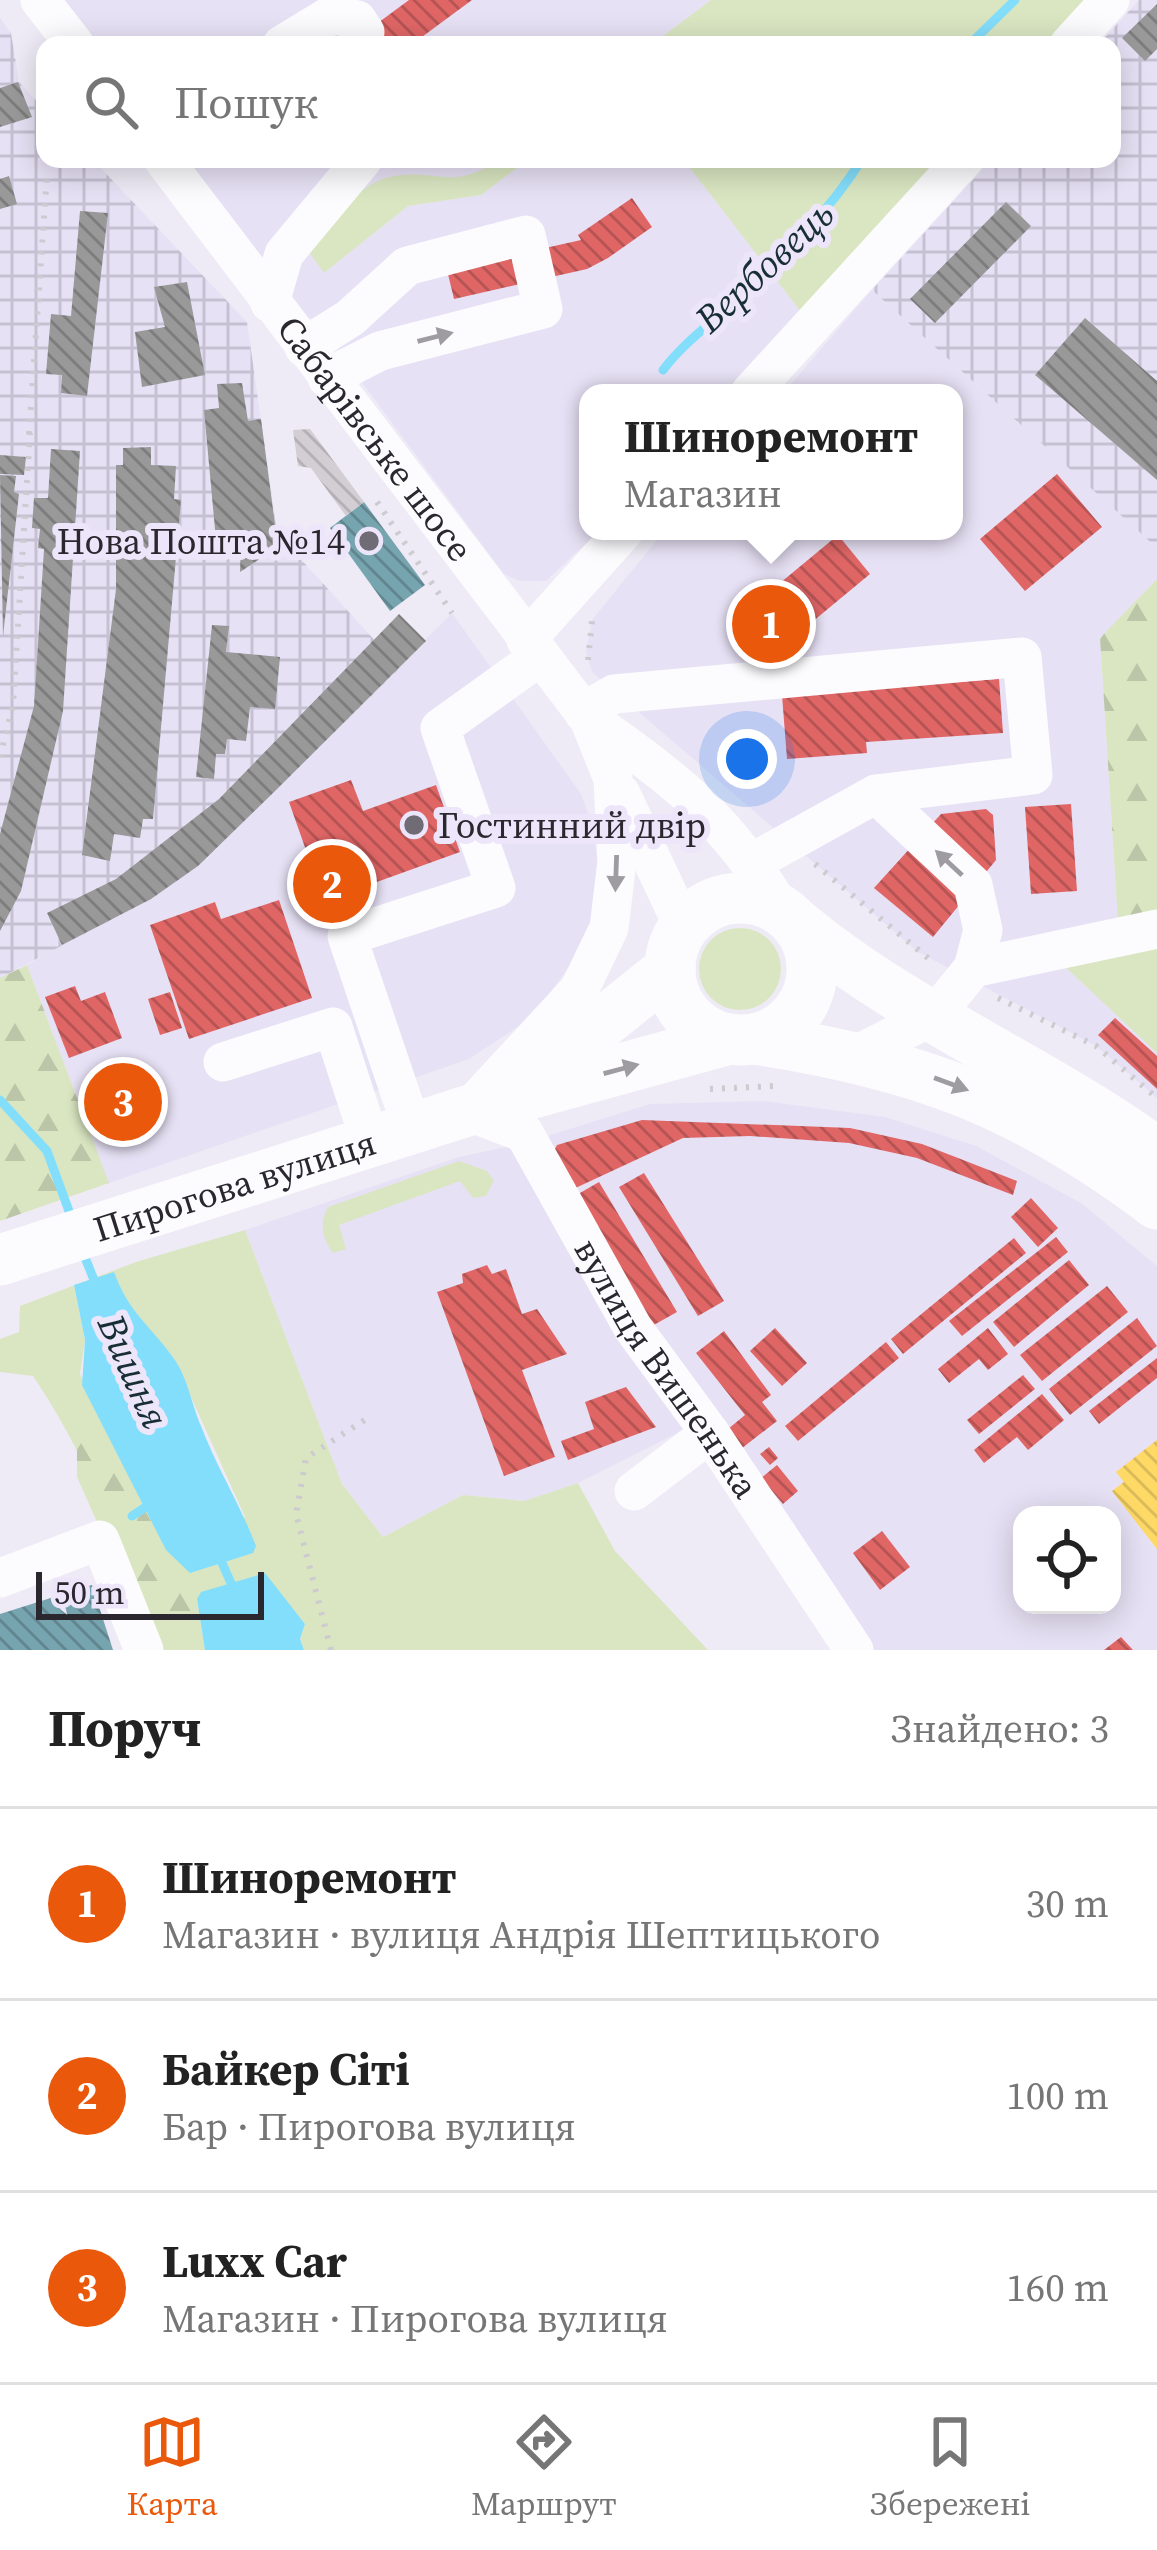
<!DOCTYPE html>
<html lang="uk">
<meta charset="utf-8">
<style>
body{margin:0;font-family:"Source Serif 4",serif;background:#f2f2f2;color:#222}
.controls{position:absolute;right:36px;bottom:36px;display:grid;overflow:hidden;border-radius:24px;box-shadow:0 6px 30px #0003}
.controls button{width:108px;height:108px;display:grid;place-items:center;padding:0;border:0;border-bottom:3px solid #e0e0e0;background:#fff;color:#222;font:60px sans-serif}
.scale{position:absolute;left:36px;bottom:30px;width:228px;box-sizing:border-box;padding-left:12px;border:6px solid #2a272f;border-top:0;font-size:33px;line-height:42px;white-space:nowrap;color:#2a272f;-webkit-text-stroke:9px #ede6fb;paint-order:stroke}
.you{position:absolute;left:747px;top:759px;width:42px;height:42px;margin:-30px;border:9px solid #fff;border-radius:50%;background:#1a73e8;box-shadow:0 0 0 18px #1a73e833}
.badge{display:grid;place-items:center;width:78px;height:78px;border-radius:50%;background:#ea580c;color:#fff;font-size:39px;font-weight:700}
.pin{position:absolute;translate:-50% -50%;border:6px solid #fff;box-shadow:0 3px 12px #0006}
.popup{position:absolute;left:579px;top:384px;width:384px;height:156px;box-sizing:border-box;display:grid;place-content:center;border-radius:24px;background:#fff;filter:drop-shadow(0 3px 9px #0005);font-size:39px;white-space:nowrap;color:#767676}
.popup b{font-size:45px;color:#222}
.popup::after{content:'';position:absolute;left:50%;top:100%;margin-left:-24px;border:24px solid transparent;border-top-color:#fff}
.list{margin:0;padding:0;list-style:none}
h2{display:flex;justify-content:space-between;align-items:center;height:156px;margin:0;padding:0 48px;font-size:51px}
h2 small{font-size:39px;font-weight:400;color:#767676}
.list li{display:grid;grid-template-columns:78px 1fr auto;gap:36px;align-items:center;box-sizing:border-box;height:192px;padding:0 48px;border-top:3px solid #e0e0e0}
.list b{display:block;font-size:45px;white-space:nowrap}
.list p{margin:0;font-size:39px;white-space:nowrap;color:#767676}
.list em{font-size:39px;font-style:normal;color:#767676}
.icon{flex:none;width:66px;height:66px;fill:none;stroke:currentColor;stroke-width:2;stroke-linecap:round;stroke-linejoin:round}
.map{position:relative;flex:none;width:1157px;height:1650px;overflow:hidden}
.search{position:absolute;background:#fff;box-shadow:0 6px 30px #0003;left:36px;right:36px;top:36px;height:132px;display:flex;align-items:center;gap:30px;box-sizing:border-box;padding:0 42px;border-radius:24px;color:#767676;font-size:45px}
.sheet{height:732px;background:#fff}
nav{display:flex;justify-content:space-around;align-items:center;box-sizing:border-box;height:168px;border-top:3px solid #e0e0e0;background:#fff;font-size:33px;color:#767676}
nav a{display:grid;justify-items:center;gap:6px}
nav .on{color:#ea580c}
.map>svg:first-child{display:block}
.built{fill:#e7e1f5;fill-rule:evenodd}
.industrial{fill:url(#industrial-grid)}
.grass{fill:#dae6c2;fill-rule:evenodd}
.forest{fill:url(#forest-firs)}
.water{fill:#83defb}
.homes{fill:url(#homes-back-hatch)}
.shops{fill:url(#shops-back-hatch)}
.public{fill:url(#public-back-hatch)}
.industry{fill:url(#industry-back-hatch)}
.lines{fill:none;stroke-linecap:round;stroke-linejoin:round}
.stream{stroke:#83defb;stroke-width:9}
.building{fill:url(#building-back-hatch)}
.path{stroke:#cdcbcf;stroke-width:6;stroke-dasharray:3 9;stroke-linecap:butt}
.minor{stroke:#fcfcfe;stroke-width:39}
.major{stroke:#fcfcfe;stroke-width:51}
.oneway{fill:#9e9ca1}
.poi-dot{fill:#6f6c75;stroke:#ede6fb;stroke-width:4.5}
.labels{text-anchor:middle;stroke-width:12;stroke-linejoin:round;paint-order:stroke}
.street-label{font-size:36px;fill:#2a272f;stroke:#ede6fb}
.poi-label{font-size:36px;fill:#2a272f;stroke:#ede6fb;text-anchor:end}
.water-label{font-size:39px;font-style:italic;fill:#182e35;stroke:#ede6fb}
</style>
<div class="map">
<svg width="1157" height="1650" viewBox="0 0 1157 1650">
<defs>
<pattern id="industrial-grid" width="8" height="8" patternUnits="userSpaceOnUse" patternTransform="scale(3)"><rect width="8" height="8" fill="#e7e1f5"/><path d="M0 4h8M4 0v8" fill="none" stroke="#c6c1d2"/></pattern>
<pattern id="forest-firs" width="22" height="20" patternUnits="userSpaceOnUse" patternTransform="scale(3)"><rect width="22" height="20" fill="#dae6c2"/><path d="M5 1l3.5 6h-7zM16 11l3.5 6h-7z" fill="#bbc5a7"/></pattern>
<pattern id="homes-back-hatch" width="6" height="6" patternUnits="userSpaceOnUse" patternTransform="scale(3)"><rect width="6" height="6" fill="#ffd966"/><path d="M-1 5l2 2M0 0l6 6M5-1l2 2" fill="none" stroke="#dbba59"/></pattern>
<pattern id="shops-back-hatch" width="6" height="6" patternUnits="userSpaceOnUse" patternTransform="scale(3)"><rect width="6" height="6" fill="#e06666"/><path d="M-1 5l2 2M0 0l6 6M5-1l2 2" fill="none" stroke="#b65454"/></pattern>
<pattern id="public-back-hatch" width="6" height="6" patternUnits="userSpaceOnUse" patternTransform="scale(3)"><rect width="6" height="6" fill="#76a5af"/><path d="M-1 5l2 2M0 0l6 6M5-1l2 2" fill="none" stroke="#61868f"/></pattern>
<pattern id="industry-back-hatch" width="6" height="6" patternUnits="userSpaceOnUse" patternTransform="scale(3)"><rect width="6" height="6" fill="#999"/><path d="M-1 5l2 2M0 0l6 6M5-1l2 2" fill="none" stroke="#7d7d7d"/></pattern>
<pattern id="building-back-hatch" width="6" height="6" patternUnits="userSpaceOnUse" patternTransform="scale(3)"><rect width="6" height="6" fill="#d3cdd4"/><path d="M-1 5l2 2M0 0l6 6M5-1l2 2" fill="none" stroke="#b5b0b6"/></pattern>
</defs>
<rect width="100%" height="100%" fill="#eeebf6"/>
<g class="built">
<path d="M40 0H711L651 45H75Z"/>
<path d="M163 159H499L474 178 387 177 322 223 324 273 408 206 481 195 529 159H683L801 312 726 393H588V531H599L546 581H519L504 574 315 319 277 312Z"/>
<path d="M872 290 1157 548V579L1100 638 1119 937 1048 951 1157 1053V1098L1096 1046 918 952 592 672 586 652 592 620 664 531H954V393H783Z"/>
<path d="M452 613 581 794 593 827 599 876 593 916 571 964 531 1018 469 1059 109 1183 27 965 198 866Z"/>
<path d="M763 1101 885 1117 976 1146 1081 1203 1157 1266V1650H853L701 1421 578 1483 524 1501 463 1495 383 1537 342 1484 245 1230 459 1157 528 1142 650 1104ZM1022 1515H1112V1605H1022Z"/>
</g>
<g class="industrial">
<path d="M1139 0H1157V548L872 290 992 159H1112V45H1098Z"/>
<path d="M0 18 11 33 19 82 45 110V159H92L247 322 277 533 400 668 198 866 151 899 0 978Z"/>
</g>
<g class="grass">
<path d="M711 0H1088L1047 45H651Z"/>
<path d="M499 159H529L481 195 408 206 324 273 309 252C321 225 360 183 390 177 437 167 453 193 499 159Z"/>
<path d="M683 159H942L801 312Z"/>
<circle cx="740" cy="969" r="41"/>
<path d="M1157 929V1053L1047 950Z"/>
<path d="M459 1161 487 1171 494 1181 486 1196 473 1198 460 1181 339 1225 346 1249 333 1253C322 1237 319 1224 328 1207Z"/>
<path d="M245 1230 342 1484 383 1537 463 1495 524 1501 578 1483 615 1551 708 1650H304L300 1639 305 1624 264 1573 197 1600 205 1650H169C125 1558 90 1460 33 1376L0 1372V1339L19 1332 20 1306 136 1262ZM74 1286 127 1306 173 1357 245 1517 166 1549 80 1374 85 1340Z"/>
</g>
<g class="forest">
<path d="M1157 579V929L1119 937 1100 638Z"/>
<path d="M27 965 109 1183 0 1221V978Z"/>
<path d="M91 1431 107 1435 114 1456 194 1597 203 1650H154L77 1477V1441Z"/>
</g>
<g class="water">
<path d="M114 1272C129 1313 148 1323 172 1356 188 1377 191 1403 201 1426 217 1468 240 1504 256 1546L253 1553 190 1573 166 1550 82 1385 85 1340 74 1285Z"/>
<path d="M265 1573 305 1624 300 1639 304 1650H205L197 1599 201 1592Z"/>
</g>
<path class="homes" d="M1157 1440V1549L1112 1491 1124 1482 1116 1472Z"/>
<g class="shops">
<path d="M409 0H472L411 45H348Z"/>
<path d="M632 198 652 227 608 258 587 269 454 299 447 270 581 240 578 235Z"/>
<path d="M1057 474 1102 527 1025 591 980 539Z"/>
<path d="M838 535 870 574 771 656 739 617Z"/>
<path d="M999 679 1003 733 866 742 867 753 787 759 782 695Z"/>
<path d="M351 780 363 811 436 785 460 852 324 901 289 802Z"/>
<path d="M1071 804 1077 891 1031 894 1025 807Z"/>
<path d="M986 809 993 815 996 860 933 937 874 888 941 814Z"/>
<path d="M279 900 312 998 189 1039 150 925 215 902 221 919Z"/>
<path d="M75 986 81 1001 105 992 122 1038 69 1058 45 997Z"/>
<path d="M170 992 182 1028 160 1035 148 999Z"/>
<path d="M1115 1018 1157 1056V1089L1098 1035Z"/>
<path d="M642 1120 850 1128 922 1144 1017 1181 1013 1195 917 1158 849 1143 750 1136 683 1138 569 1191 550 1159 557 1145Z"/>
<path d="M644 1173 724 1301 698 1316 619 1187Z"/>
<path d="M599 1182 677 1312 652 1326 573 1197Z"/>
<path d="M1031 1198 1058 1228 1038 1247 1011 1217Z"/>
<path d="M1056 1237 1068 1252 962 1336 949 1321Z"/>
<path d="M1014 1238 1026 1253 903 1354 891 1339Z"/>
<path d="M1069 1260 1089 1285 1014 1347 993 1322Z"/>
<path d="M487 1265 492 1274 506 1269 522 1314 537 1309 567 1354 522 1370 555 1457 504 1476 437 1292 463 1283 462 1274Z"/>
<path d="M1107 1286 1128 1312 1042 1381 1020 1355Z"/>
<path d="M1137 1318 1157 1346 1070 1415 1049 1389Z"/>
<path d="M775 1328 807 1363 782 1386 750 1351Z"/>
<path d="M988 1328 1008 1354 988 1370 979 1359 949 1383 938 1369Z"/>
<path d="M724 1331 771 1395 762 1402 777 1421 737 1452 722 1434 745 1415 696 1353Z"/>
<path d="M886 1342 899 1358 798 1441 785 1426Z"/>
<path d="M1157 1358V1378L1099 1424 1089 1411Z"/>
<path d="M1023 1375 1035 1389 979 1434 967 1420Z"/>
<path d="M626 1387 656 1427 568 1460 561 1441 594 1429 585 1402Z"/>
<path d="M1042 1394 1064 1420 1028 1450 1017 1437 984 1463 974 1450Z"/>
<path d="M769 1447 778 1458 770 1465 760 1454Z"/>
<path d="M777 1465 798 1491 783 1504 761 1478Z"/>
<path d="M882 1531 910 1567 880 1590 853 1553Z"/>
<path d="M1121 1637 1133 1650H1104Z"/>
</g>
<g class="public">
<path d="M364 502 425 585 390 611 330 528Z"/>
<path d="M92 1585 113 1650H0V1614Z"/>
</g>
<g class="industry">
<path d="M1157 4V49L1145 61 1122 38Z"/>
<path d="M18 82 32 117 0 127V88Z"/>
<path d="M9 176 17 204 0 209V179Z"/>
<path d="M1006 202 1031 226 935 323 910 299Z"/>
<path d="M80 211 108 213 87 396 61 393 62 375 46 374 51 314 71 316Z"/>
<path d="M187 282 205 375 142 387 135 332 165 327 154 287Z"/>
<path d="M1085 318 1157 381V480L1035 375Z"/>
<path d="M242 383 248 421 261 419 278 547 240 572 241 540H216L204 410 219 408 217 384Z"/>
<path d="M151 447V465L176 466 174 499 181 500 153 819H143L140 838 114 834 110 861 82 855 116 589V465H123V448Z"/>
<path d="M51 449 80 451 63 711 21 891 0 931V834L34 706 44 549 38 548 40 529 32 528 34 498H48Z"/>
<path d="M0 455 26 457 24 475 0 474Z"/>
<path d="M0 475 16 476 14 492 19 494 3 636Z"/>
<path d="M399 614 426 641 272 794 198 866 151 899 62 945 47 913 116 879 219 799Z"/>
<path d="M212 625 229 626 226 652 280 657 275 709 250 707 246 741 227 739 225 754H216L214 779 196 777Z"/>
</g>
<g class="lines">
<g class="stream">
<path d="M969 45 1015 0"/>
<path d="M663 370C685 341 711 324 738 299 784 256 829 212 862 159"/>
<path d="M0 1100 47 1151 73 1222"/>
<path d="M82 1250 98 1290"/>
<path d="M132 1516 158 1499"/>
<path d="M219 1556 234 1590"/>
</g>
</g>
<path class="building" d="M310 429 364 502 346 516 311 468 298 466 293 430Z"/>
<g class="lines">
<g class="path">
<path d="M29 434 47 174"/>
<path d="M377 502 452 613"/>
<path d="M588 660 592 621"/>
<path d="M0 757 13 705 30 433"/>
<path d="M815 864 934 963"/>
<path d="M998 998 1096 1046 1157 1098"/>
<path d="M710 1089 775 1086"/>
<path d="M331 1650 296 1514 306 1458 366 1419"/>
</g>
<g class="minor">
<path d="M40 0 75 45"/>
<path d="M282 45 333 14 357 20 365 32"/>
<path d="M1069 45 1110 0"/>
<path id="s1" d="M163 159 589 719 613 779 617 861 609 928 579 990 467 1111 524 1133 633 1328 710 1433 854 1650"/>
<path d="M270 303 284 254 363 159"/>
<path d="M304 347 350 318 407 266 526 235 543 309 380 351 327 378"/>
<path d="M750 393 964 159"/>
<path d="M526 640 624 531"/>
<path d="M583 712 614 694 1022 657 1033 775 876 794"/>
<path d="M589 719C675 778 726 819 782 910"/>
<path d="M621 794 683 926"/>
<path d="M753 862 876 794 973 885 983 930 973 968 935 1015 852 1057"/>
<path d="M973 968 1157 929"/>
<path d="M223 1062 333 1027 370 1141"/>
<path d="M412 1128 347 936 496 888 440 728 539 657"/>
<path d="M634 1491 710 1433"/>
<path d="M0 1578 100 1540 144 1650"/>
</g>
<g class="major">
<circle cx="741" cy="969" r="71"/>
<path d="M797 924C906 1015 1042 1069 1157 1153"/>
<path d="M755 1039C920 1064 1024 1104 1157 1204"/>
<path d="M514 1082 585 1037 670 969"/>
<path id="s2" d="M0 1260 467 1111 730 1039"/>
</g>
</g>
<defs><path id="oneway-solid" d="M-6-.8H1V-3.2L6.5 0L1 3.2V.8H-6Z" transform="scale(3)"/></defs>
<g class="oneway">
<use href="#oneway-solid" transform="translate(435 337) rotate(-14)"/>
<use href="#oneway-solid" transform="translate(949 863) rotate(-137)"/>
<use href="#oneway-solid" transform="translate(616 873) rotate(92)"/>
<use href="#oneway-solid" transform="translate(621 1069) rotate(-15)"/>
<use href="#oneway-solid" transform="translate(951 1084) rotate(20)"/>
</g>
<g class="poi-dot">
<circle cx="369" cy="541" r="12"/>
<circle cx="414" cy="825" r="12"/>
</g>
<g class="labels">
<g class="street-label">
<text dy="13" stroke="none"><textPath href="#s1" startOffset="351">Сабарівське шосе</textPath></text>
<text dy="13" stroke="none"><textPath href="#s2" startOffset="246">Пирогова вулиця</textPath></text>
<text dy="13" stroke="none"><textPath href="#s1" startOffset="1488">вулиця Вишенька</textPath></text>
</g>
<g class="poi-label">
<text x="345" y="554">Нова Пошта №14</text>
<text x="438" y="838" text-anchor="start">Гостинний двір</text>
</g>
<g class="water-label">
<text transform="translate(764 266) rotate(-43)" y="14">Вербовець</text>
<text transform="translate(134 1371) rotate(66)" y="14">Вишня</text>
</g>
</g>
</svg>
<div class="controls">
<button><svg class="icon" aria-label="locate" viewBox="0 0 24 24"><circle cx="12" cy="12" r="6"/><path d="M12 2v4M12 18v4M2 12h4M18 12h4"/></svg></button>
</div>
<div class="scale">50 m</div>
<div class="you"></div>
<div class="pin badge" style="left:771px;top:624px">1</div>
<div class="popup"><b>Шиноремонт</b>Магазин</div>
<div class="pin badge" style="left:332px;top:884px">2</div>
<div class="pin badge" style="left:123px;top:1102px">3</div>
<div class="search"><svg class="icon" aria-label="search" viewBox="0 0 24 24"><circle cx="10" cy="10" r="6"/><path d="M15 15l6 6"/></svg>Пошук</div>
</div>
<section class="sheet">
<h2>Поруч<small>Знайдено: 3</small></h2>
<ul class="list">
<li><span class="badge">1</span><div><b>Шиноремонт</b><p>Магазин · вулиця Андрія Шептицького</p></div><em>30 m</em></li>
<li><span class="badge">2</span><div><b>Байкер Сіті</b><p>Бар · Пирогова вулиця</p></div><em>100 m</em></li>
<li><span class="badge">3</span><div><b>Luxx Car</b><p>Магазин · Пирогова вулиця</p></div><em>160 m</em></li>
</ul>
</section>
<nav>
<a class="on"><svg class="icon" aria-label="map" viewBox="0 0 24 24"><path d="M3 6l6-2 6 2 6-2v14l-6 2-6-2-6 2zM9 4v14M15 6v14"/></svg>Карта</a>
<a><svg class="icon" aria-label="directions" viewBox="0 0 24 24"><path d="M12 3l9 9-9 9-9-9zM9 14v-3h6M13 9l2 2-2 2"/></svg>Маршрут</a>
<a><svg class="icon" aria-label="saved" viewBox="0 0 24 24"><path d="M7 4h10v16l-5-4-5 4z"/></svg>Збережені</a>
</nav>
